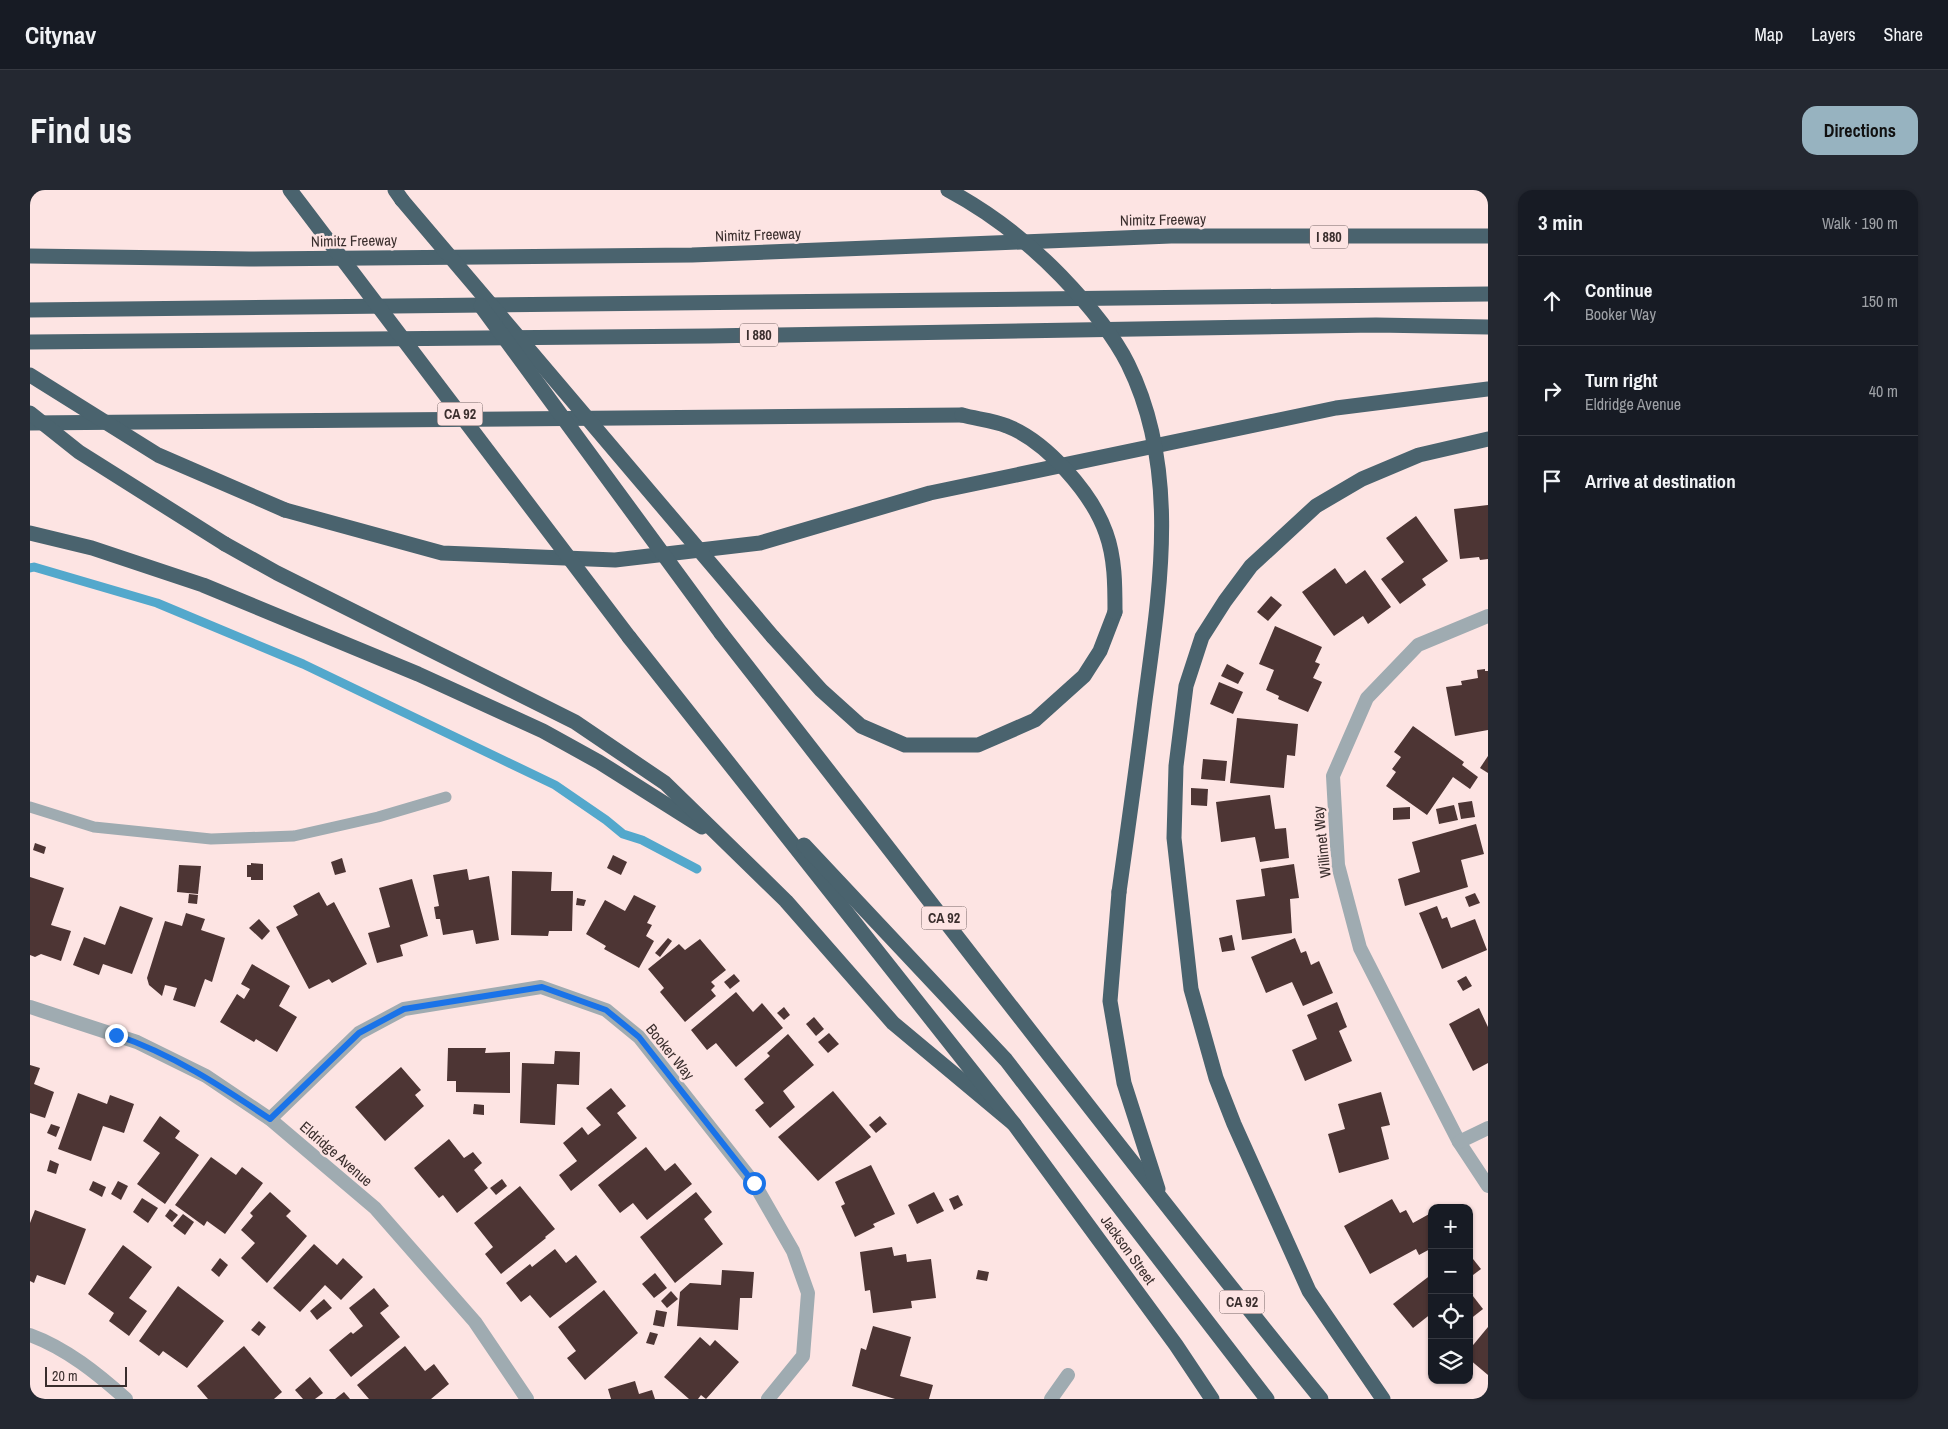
<!DOCTYPE html>
<meta charset="utf-8">
<style>
body{margin:0;font-family:"Archivo Narrow",sans-serif;background:#242831;color:#f1f3f6}
.controls{position:absolute;right:15px;bottom:15px;display:grid;overflow:hidden;border-radius:10px;box-shadow:0 1px 4px #0004}
.controls button{width:45px;height:45px;display:grid;place-items:center;padding:0;border:0;border-bottom:1px solid #363941;background:#171b24;color:#f1f3f6;font:25px sans-serif}
.scale{position:absolute;left:15px;bottom:12px;width:82px;box-sizing:border-box;padding-left:5px;border:2px solid #3a2e2d;border-top:0;font-size:14px;line-height:18px;white-space:nowrap;color:#3a2e2d;-webkit-text-stroke:4px #fde4e3;paint-order:stroke}
.stop{position:absolute;width:15px;height:15px;margin:-11px;border:4px solid #1a73e8;border-radius:50%;background:#fff}
.stop.end{background:#1a73e8;border-color:#fff;box-shadow:0 1px 5px #0008}
.list{margin:0;padding:0;list-style:none}
h2{display:flex;justify-content:space-between;align-items:center;height:65px;margin:0;padding:0 20px;font-size:21px}
h2 small{font-size:16px;font-weight:400;color:#9ea1a6}
.list li{display:grid;grid-template-columns:32px 1fr auto;gap:15px;align-items:center;box-sizing:border-box;height:90px;padding:0 20px;border-top:1px solid #363941}
.list b{display:block;font-size:19px;white-space:nowrap}
.list p{margin:0;font-size:16px;white-space:nowrap;color:#9ea1a6}
.list em{font-size:16px;font-style:normal;color:#9ea1a6}
.icon{flex:none;width:28px;height:28px;fill:none;stroke:currentColor;stroke-width:2;stroke-linecap:round;stroke-linejoin:round}
.map{position:relative;flex:none;width:1458px;height:1209px;overflow:hidden;border-radius:15px}
header{display:flex;align-items:center;gap:30px;box-sizing:border-box;height:70px;padding:0 25px;background:#171b24;border-bottom:1px solid #363941}
header strong{font-size:24px}
nav{display:flex;gap:28px;margin-inline-start:auto;font-size:18px}
.intro{display:flex;align-items:center;justify-content:space-between;box-sizing:border-box;height:120px;padding:0 30px}
h1{margin:0;font-size:35px}
.button{padding:12px 22px;border-radius:15px;background:#97b3c0;color:#111;font-size:18px;font-weight:700}
main{display:flex;gap:30px;padding:0 30px}
aside{flex:1;background:#171b24;border-radius:15px;box-shadow:0 1px 4px #0004}
.map>svg:first-child{display:block}
.lines{fill:none;stroke-linecap:round;stroke-linejoin:round}
.stream{stroke:#53a8cc;stroke-width:9}
.building{fill:#4d3534}
.service{stroke:#9fabb1;stroke-width:11}
.minor{stroke:#9fabb1;stroke-width:14}
.motorway{stroke:#4a636e;stroke-width:15}
.motorway-bridge{stroke:#4a636e;stroke-width:15}
.route{stroke:#1a73e8;stroke-width:6}
.labels{text-anchor:middle;stroke-width:5;stroke-linejoin:round;paint-order:stroke}
.shield{fill:#fde4e3;stroke:#746564;stroke-width:1}
.shield-label{font-size:14px;font-weight:bold;fill:#3a2e2d}
.street-label{font-size:15px;fill:#3a2e2d;stroke:#fde4e3}
</style>
<header>
<strong>Citynav</strong>
<nav><a>Map</a><a>Layers</a><a>Share</a></nav>
</header>
<div class="intro"><h1>Find us</h1><a class="button">Directions</a></div>
<main>
<div class="map">
<svg width="1458" height="1209" viewBox="0 0 1458 1209">
<rect width="100%" height="100%" fill="#fde4e3"/>
<g class="lines">
<path class="stream" d="M0 378 4 377 127 413 273 474 525 595 576 630 593 644 612 650 667 679"/>
</g>
<g class="building">
<path d="M1458 315V369L1450 370 1449 367 1430 369 1424 319Z"/>
<path d="M1386 326 1418 371 1392 389 1396 395 1370 414 1351 389 1374 372 1356 348Z"/>
<path d="M1305 378 1316 394 1335 380 1361 417 1338 434 1333 426 1304 446 1272 402Z"/>
<path d="M1241 406 1252 415 1238 431 1227 422Z"/>
<path d="M1245 436 1292 457 1285 472 1290 474 1283 488 1292 492 1278 522 1248 509 1249 506 1236 500 1244 480 1229 474Z"/>
<path d="M1197 474 1214 483 1208 494 1191 486Z"/>
<path d="M1455 479V481H1458V540L1425 546 1416 497 1432 495 1431 491 1448 488 1447 480Z"/>
<path d="M1189 492 1213 502 1203 524 1180 514Z"/>
<path d="M1207 528 1268 534 1265 566 1257 565 1254 598 1200 593Z"/>
<path d="M1383 536 1434 572 1432 575 1448 587 1440 599 1423 587 1397 625 1356 596 1366 582 1362 579 1371 567 1364 562Z"/>
<path d="M1458 566V583L1450 578Z"/>
<path d="M1173 569 1197 571 1195 591 1171 589Z"/>
<path d="M1161 598 1178 599 1177 616 1161 615Z"/>
<path d="M1240 605 1245 639 1256 638 1259 668 1230 672 1225 647 1191 652 1186 612Z"/>
<path d="M1442 611 1445 627 1431 629 1428 613Z"/>
<path d="M1424 615 1428 630 1409 634 1406 619Z"/>
<path d="M1380 617V629L1363 630V618Z"/>
<path d="M1446 634 1454 664 1431 670 1438 697 1375 716 1368 689 1390 682 1382 652Z"/>
<path d="M5 653 16 657 14 664 3 660Z"/>
<path d="M583 665 597 672 591 685 577 678Z"/>
<path d="M312 668 316 682 305 685 301 672Z"/>
<path d="M221 673 233 674V690H221V687H217V675H221Z"/>
<path d="M1264 674 1269 708 1260 709 1262 743 1212 750 1206 710 1235 706 1231 679Z"/>
<path d="M149 675 171 676 168 704 147 702Z"/>
<path d="M437 679 439 690 459 686 469 750 446 754 443 740 413 745 410 729H406L404 717 409 716 403 685Z"/>
<path d="M482 681 522 682 521 701H543L542 741H519L518 746 481 745Z"/>
<path d="M0 687 34 698 21 735 41 741 31 771 11 764 5 767 0 765Z"/>
<path d="M382 689 398 746 370 755 373 766 347 773 338 743 360 737 349 698Z"/>
<path d="M289 702 297 716 304 712 337 774 302 793 299 789 279 799 246 737 268 725 263 716Z"/>
<path d="M1445 703 1450 713 1439 717 1435 707Z"/>
<path d="M159 704 168 705 167 714 158 713Z"/>
<path d="M604 705 626 716 617 733 622 735 616 746 624 751 609 778 574 759 576 756 556 744 575 710 595 721Z"/>
<path d="M547 708 556 710 554 716 546 715Z"/>
<path d="M90 716 123 728 102 784 73 774 69 785 43 775 54 747 75 755Z"/>
<path d="M1407 716 1412 729 1417 727 1421 738 1445 729 1457 760 1412 779 1389 723Z"/>
<path d="M156 723 175 729 171 740 195 748 182 792 175 789 165 817 143 810 147 798 135 795 132 806 119 795 117 788 135 731 152 736Z"/>
<path d="M229 729 240 741 232 750 219 738Z"/>
<path d="M1202 745 1205 760 1192 762 1189 748Z"/>
<path d="M638 748 642 751 630 767 625 763Z"/>
<path d="M1265 748 1271 763 1276 761 1281 775 1289 771 1303 803 1273 816 1262 792 1236 803 1221 767Z"/>
<path d="M670 749 696 780 681 792 685 796 681 800 686 806 655 832 630 802 634 798 618 779 649 754 655 760Z"/>
<path d="M222 774 260 796 249 816 267 827 247 862 226 849 224 852 190 832 207 804 214 809 220 799 211 794Z"/>
<path d="M704 784 710 791 700 799 694 792Z"/>
<path d="M1436 786 1442 796 1433 801 1427 791Z"/>
<path d="M706 802 723 822 732 813 753 838 706 877 686 853 677 860 661 840Z"/>
<path d="M1307 812 1317 837 1309 841 1322 871 1275 891 1262 860 1287 849 1277 825Z"/>
<path d="M754 817 760 825 754 830 747 823Z"/>
<path d="M1449 818 1458 837V873L1443 881 1419 834Z"/>
<path d="M784 827 794 839 786 846 776 834Z"/>
<path d="M799 843 809 854 798 863 788 852Z"/>
<path d="M758 844 784 875 753 901 765 917 740 938 725 920 734 913 714 889 740 866 737 863Z"/>
<path d="M418 858H456L455 863 480 862V903L426 902V891H417Z"/>
<path d="M525 861 550 862 549 895 527 894 525 935 490 933 492 873 524 874Z"/>
<path d="M0 875 10 878 4 894 24 902 15 928 0 923Z"/>
<path d="M371 877 391 900 385 905 394 916 355 951 325 917Z"/>
<path d="M581 898 596 916 587 923 607 948 541 1001 529 985 547 971 533 953 552 937 558 945 571 935 556 918Z"/>
<path d="M803 901 841 947 788 991 748 947Z"/>
<path d="M1351 902 1360 935 1351 937 1359 969 1309 983 1298 944 1315 939 1308 914Z"/>
<path d="M48 903 77 914 80 905 104 914 94 943 73 936 61 971 28 959Z"/>
<path d="M444 914 454 915V925L443 924Z"/>
<path d="M130 926 150 941 145 948 169 965 135 1014 107 994 130 963 113 951Z"/>
<path d="M850 926 857 934 846 943 839 935Z"/>
<path d="M21 934 30 937 26 947 17 943Z"/>
<path d="M419 949 434 968 443 962 452 973 444 980 458 998 427 1023 413 1005 409 1008 384 978Z"/>
<path d="M616 957 635 981 645 973 662 994 617 1030 603 1013 590 1023 568 995Z"/>
<path d="M181 967 206 985 212 977 233 993 195 1044 177 1031 174 1036 145 1015Z"/>
<path d="M20 970 29 974 26 984 17 981Z"/>
<path d="M841 975 865 1024 843 1034 845 1037 825 1047 811 1016 815 1014 805 992Z"/>
<path d="M472 989 477 996 466 1005 460 998Z"/>
<path d="M63 991 76 997 72 1007 59 1000Z"/>
<path d="M88 991 98 996 91 1010 81 1004Z"/>
<path d="M490 996 525 1039 515 1047 516 1048 471 1084 455 1064 463 1057 444 1033Z"/>
<path d="M240 1002 261 1021 256 1026 277 1046 237 1093 211 1068 225 1053 211 1040 223 1026 220 1023Z"/>
<path d="M666 1002 682 1022 674 1029 693 1054 645 1093 610 1047Z"/>
<path d="M904 1002 914 1021 887 1034 878 1015Z"/>
<path d="M928 1005 933 1015 924 1020 919 1009Z"/>
<path d="M112 1008 128 1018 118 1033 103 1022Z"/>
<path d="M1362 1009 1370 1023 1376 1020 1383 1033 1401 1023 1402 1058 1389 1065 1386 1059 1340 1084 1314 1036Z"/>
<path d="M140 1019 148 1025 142 1032 135 1026Z"/>
<path d="M5 1020 56 1039 35 1095 7 1085 4 1093 0 1091V1033Z"/>
<path d="M153 1024 164 1032 155 1045 143 1036Z"/>
<path d="M284 1054 307 1075 313 1068 333 1087 311 1110 295 1095 270 1122 243 1098Z"/>
<path d="M93 1055 122 1077 99 1108 117 1121 99 1146 79 1131 84 1123 58 1104Z"/>
<path d="M862 1057 864 1066 876 1064 877 1072 901 1069 906 1108 881 1111 882 1118 843 1123 840 1100 835 1101 830 1062Z"/>
<path d="M525 1059 536 1073 546 1065 567 1092 520 1128 500 1105 491 1112 476 1093 500 1074 502 1077Z"/>
<path d="M1439 1064 1451 1079 1439 1088Z"/>
<path d="M190 1068 198 1075 189 1087 181 1080Z"/>
<path d="M692 1080 724 1082 722 1108H710L708 1140 647 1136 650 1102 660 1093 691 1095Z"/>
<path d="M948 1080 959 1082 957 1091 946 1089Z"/>
<path d="M625 1083 637 1098 624 1108 612 1094Z"/>
<path d="M1402 1084V1123L1383 1138 1363 1114Z"/>
<path d="M148 1096 194 1131 157 1178 133 1161 129 1166 109 1151Z"/>
<path d="M344 1098 359 1116 350 1123 370 1147 321 1187 299 1160 321 1142 323 1144 333 1136 319 1118Z"/>
<path d="M574 1100 608 1143 555 1190 537 1168 546 1161 528 1137Z"/>
<path d="M641 1101 648 1109 637 1118 631 1111Z"/>
<path d="M1439 1101 1453 1119 1439 1130Z"/>
<path d="M294 1109 302 1118 287 1130 280 1121Z"/>
<path d="M626 1120 637 1122 634 1137 623 1135Z"/>
<path d="M229 1131 236 1137 229 1146 221 1140Z"/>
<path d="M843 1136 881 1147 870 1186 903 1195 899 1209H865L822 1196 831 1158 836 1160Z"/>
<path d="M1458 1137V1185L1439 1169V1160Z"/>
<path d="M620 1142 628 1144 624 1155 616 1153Z"/>
<path d="M670 1147 680 1156 685 1150 709 1172 676 1209 671 1205 668 1209H659L634 1187Z"/>
<path d="M214 1156 252 1202 244 1209H178L167 1196Z"/>
<path d="M375 1156 395 1181 404 1174 419 1194 401 1209H339L327 1195Z"/>
<path d="M280 1187 293 1203 285 1209H273L265 1200Z"/>
<path d="M605 1191 609 1204 622 1200 625 1209H581L578 1199Z"/>
<path d="M314 1202 320 1209H305Z"/>
</g>
<g class="lines">
<path class="service" d="M0 617 64 637 181 649 264 646 348 627 416 607"/>
<g class="minor">
<path d="M1458 426 1388 455 1337 508 1303 586 1308 675 1330 758 1429 952 1458 996"/>
<path d="M0 817 107 852 176 886 240 929 345 1018 445 1132 497 1209"/>
<path d="M240 929 329 843 374 819 511 797 576 820 609 847 724 993 763 1061 778 1103 773 1166 738 1209"/>
<path d="M1429 952 1458 938"/>
<path d="M0 1145C36 1158 68 1184 96 1209"/>
<path d="M1021 1209 1038 1185"/>
</g>
<g class="motorway">
<path d="M365 0 372 10"/>
<path d="M0 66 220 69 662 65 1141 46H1458"/>
<path d="M0 120 1458 104"/>
<path d="M0 152 680 146 1346 135 1458 137"/>
<path d="M0 233 932 225"/>
<path d="M255 320 412 363 585 370 730 353 900 303 1306 218 1458 199"/>
<path d="M0 343 62 358 173 395 388 484 513 541 569 572 672 637"/>
<path d="M195 354 247 383 545 532 635 593 756 711 863 833 984 934"/>
<path d="M691 443C891 698 1087 957 1291 1209"/>
<path d="M599 447 984 934 1146 1155 1182 1209"/>
<path d="M743 447 791 500 831 536 875 555H948L1005 530 1054 486 1070 461 1085 422"/>
<path d="M774 655 976 870 1237 1209"/>
<path d="M1089 702 1080 811 1094 893 1128 999"/>
<path d="M1353 1209 1279 1101 1204 934 1186 888 1161 799 1144 648 1146 576 1156 496 1172 447 1195 411 1221 376 1286 316 1332 289 1389 265 1458 249"/>
</g>
<g class="motorway-bridge">
<path d="M260 0 599 447"/>
<path d="M918 0C961 23 997 51 1031 86 1056 112 1082 142 1098 174 1150 279 1130 399 1115 510 1107 574 1098 638 1089 702"/>
<path d="M372 10 743 447"/>
<path d="M451 116 691 443"/>
<path d="M0 185 128 265 255 320"/>
<path d="M0 223 49 262 195 354"/>
<path d="M932 225C946 229 963 230 977 236 1016 251 1062 303 1076 343 1085 368 1085 395 1085 422"/>
</g>
</g>
<g class="lines">
<path class="route" d="M86 845C142 864 191 896 240 929L329 843 374 819 512 797 576 820 609 847 724 993"/>
</g>
<g class="labels">
<g class="shield">
<rect x="1280" y="35.5" width="38" height="23" rx="4"/>
<rect x="710" y="133.5" width="38" height="23" rx="4"/>
<rect x="407.5" y="212.5" width="45" height="23" rx="4"/>
<rect x="891.5" y="716.5" width="45" height="23" rx="4"/>
<rect x="1189.5" y="1100.5" width="45" height="23" rx="4"/>
</g>
<g class="shield-label">
<text x="1299" y="52">I 880</text>
<text x="729" y="150">I 880</text>
<text x="430" y="229">CA 92</text>
<text x="914" y="733">CA 92</text>
<text x="1212" y="1117">CA 92</text>
</g>
<g class="street-label">
<text transform="translate(1133 30) rotate(-1)" y="5">Nimitz Freeway</text>
<text transform="translate(728 45) rotate(-2)" y="5">Nimitz Freeway</text>
<text transform="translate(324 51) rotate(-1)" y="5">Nimitz Freeway</text>
<text transform="translate(1292 652) rotate(-96)" y="5">Willimet Way</text>
<text transform="translate(640 862) rotate(51)" y="5">Booker Way</text>
<text transform="translate(306 964) rotate(41)" y="5">Eldridge Avenue</text>
<text transform="translate(1098 1060) rotate(54)" y="5">Jackson Street</text>
</g>
</g>
</svg>
<div class="controls">
<button>+</button>
<button>−</button>
<button><svg class="icon" aria-label="locate" viewBox="0 0 24 24"><circle cx="12" cy="12" r="6"/><path d="M12 2v4M12 18v4M2 12h4M18 12h4"/></svg></button>
<button><svg class="icon" aria-label="layers" viewBox="0 0 24 24"><path d="M12 4l9 5-9 5-9-5zM3 14l9 5 9-5"/></svg></button>
</div>
<div class="scale">20 m</div>
<div class="stop" style="left:724px;top:993px"></div>
<div class="stop end" style="left:86px;top:845px"></div>
</div>
<aside>
<h2>3 min<small>Walk · 190 m</small></h2>
<ul class="list">
<li><svg class="icon" aria-label="ahead" viewBox="0 0 24 24"><path d="M12 20V5M6 11l6-6 6 6"/></svg><div><b>Continue</b><p>Booker Way</p></div><em>150 m</em></li>
<li><svg class="icon" aria-label="right" viewBox="0 0 24 24"><path d="M7 20v-9h11M14 6l5 5-5 5"/></svg><div><b>Turn right</b><p>Eldridge Avenue</p></div><em>40 m</em></li>
<li><svg class="icon" aria-label="arrive" viewBox="0 0 24 24"><path d="M6 21V4h12l-3 4 3 4H6"/></svg><div><b>Arrive at destination</b></div></li>
</ul>
</aside>
</main>
